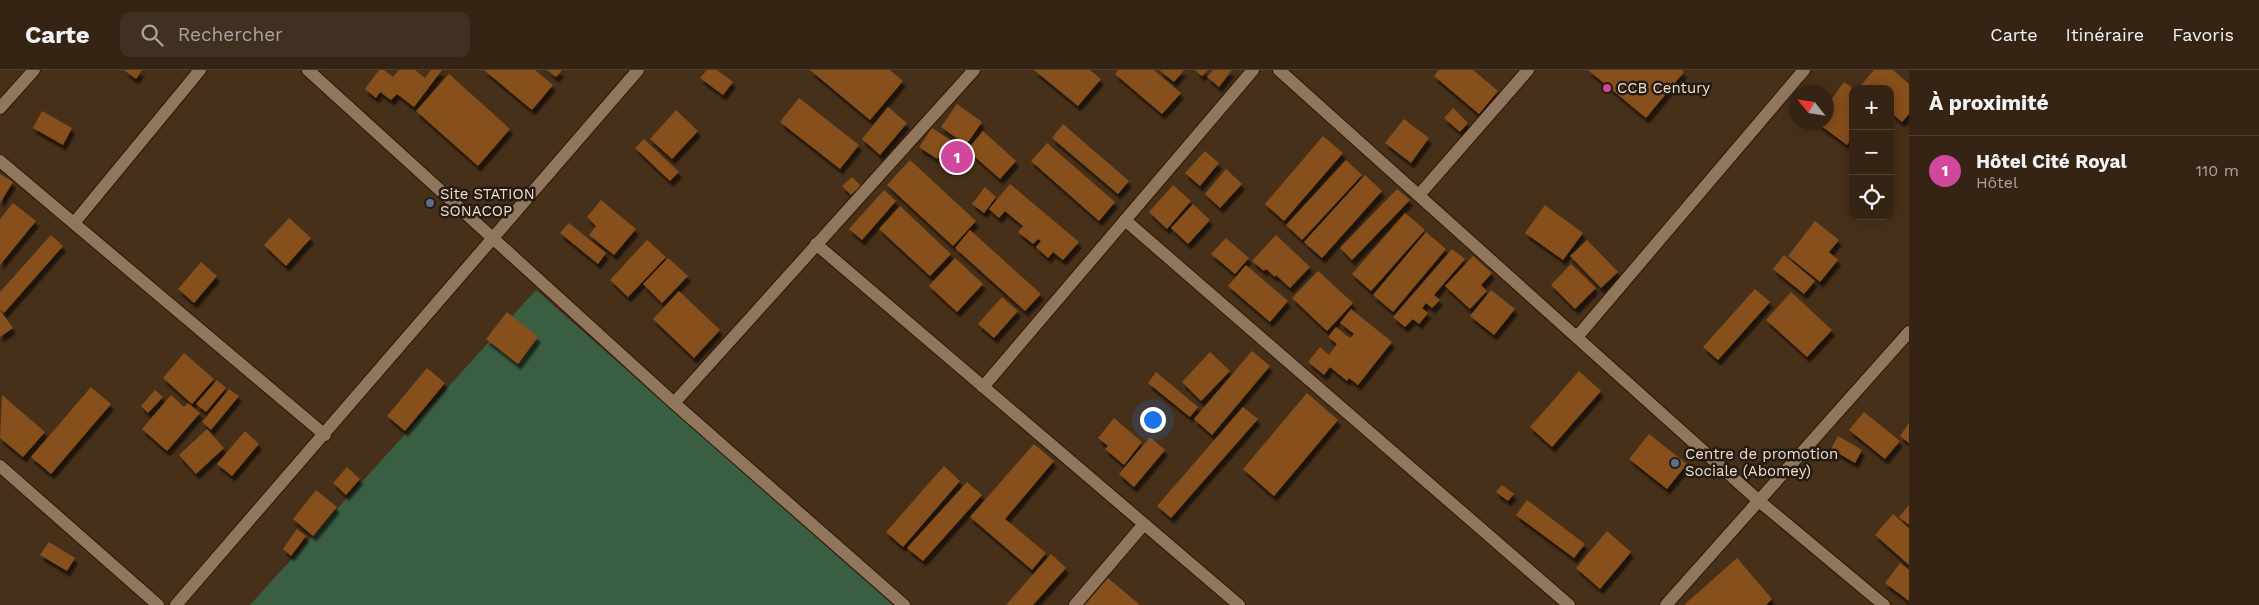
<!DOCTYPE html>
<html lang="fr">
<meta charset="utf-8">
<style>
body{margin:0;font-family:"Work Sans",sans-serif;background:#403022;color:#f1f3f6}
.controls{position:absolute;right:15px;top:15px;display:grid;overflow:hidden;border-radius:10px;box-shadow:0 2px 12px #0003}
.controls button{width:45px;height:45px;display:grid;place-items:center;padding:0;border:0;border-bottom:1px solid #4f4134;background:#352414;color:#f1f3f6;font:25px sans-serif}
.compass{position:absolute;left:1789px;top:15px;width:45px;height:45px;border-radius:50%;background:#352414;box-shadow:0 2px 12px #0003;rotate:300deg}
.you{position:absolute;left:1152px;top:349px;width:18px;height:18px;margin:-12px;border:4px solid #fff;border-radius:50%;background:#1a73e8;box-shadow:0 0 0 8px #1a73e833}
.badge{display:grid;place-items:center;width:32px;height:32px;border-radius:50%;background:#a6b1fc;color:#fff;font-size:16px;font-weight:700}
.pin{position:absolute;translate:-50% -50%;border:2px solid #fff;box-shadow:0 1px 5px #0006}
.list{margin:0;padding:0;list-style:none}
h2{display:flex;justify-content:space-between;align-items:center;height:65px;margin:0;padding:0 20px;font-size:21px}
h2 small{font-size:16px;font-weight:400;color:#aaa4a0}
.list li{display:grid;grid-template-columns:32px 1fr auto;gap:15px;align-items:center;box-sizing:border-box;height:70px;padding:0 20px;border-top:1px solid #4f4134}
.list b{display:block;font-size:19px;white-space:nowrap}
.list p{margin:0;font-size:16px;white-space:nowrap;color:#aaa4a0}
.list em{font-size:16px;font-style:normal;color:#aaa4a0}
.icon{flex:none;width:28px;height:28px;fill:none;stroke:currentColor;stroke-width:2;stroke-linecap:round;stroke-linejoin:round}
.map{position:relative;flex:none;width:1909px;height:535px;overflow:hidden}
header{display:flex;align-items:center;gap:30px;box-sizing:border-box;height:70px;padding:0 25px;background:#352414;border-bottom:1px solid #4f4134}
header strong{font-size:24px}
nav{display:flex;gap:28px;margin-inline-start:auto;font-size:18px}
.search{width:350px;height:45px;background:#403022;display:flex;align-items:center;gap:12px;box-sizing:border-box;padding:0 18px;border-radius:10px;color:#aaa4a0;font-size:19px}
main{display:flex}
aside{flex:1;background:#352414}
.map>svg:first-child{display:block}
.green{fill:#395e41}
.building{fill:#86501a;filter:url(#shadow)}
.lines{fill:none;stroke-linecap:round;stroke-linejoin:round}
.minor-casing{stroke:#2d1702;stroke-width:14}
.tertiary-casing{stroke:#2d1702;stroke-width:14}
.minor{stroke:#91765e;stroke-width:12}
.tertiary{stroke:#91765e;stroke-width:12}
.hotel-dot{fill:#d1479c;stroke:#251b11;stroke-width:2}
.service-dot{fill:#5c6f8a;stroke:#251b11;stroke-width:2}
.labels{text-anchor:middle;stroke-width:5;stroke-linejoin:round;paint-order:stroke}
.poi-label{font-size:15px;fill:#ecddcf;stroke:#251b11;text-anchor:start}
</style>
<header>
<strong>Carte</strong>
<div class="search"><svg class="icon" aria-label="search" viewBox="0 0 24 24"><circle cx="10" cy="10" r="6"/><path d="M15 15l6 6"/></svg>Rechercher</div>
<nav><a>Carte</a><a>Itinéraire</a><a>Favoris</a></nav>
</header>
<main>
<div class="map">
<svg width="1909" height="535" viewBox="0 0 1909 535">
<defs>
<filter id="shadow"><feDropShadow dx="3" dy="5.5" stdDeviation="1" flood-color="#0009"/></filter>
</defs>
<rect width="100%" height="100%" fill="#47301a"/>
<path class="green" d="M536 220 893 535H250Z"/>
<g class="building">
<path d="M124 0H142L136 9Z"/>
<path d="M379 0H384L393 7 399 0H415L425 8 431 0H442L414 37 397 24 391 30 380 22 376 28 365 19Z"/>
<path d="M484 0H535L553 15 532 40Z"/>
<path d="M547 0H562L556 7Z"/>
<path d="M707 0H717L733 12 723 25 700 8Z"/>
<path d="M810 0H890L903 11 870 50Z"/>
<path d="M1034 0H1090L1101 9 1078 36Z"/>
<path d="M1118 0H1154L1181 23 1162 44 1115 4Z"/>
<path d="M1159 0H1184L1174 12Z"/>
<path d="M1195 0H1208L1202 6Z"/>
<path d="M1213 0H1232L1219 17 1207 7Z"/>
<path d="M1439 0H1473L1498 21 1479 44 1434 6Z"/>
<path d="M1588 0H1682L1684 2 1646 48Z"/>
<path d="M1874 0H1893L1909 14V44L1902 52 1890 42V19H1865L1861 15Z"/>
<path d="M449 4 510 59 478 96 416 41Z"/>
<path d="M1844 12 1853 18V67L1847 75 1816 52H1826V37Z"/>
<path d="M799 28 859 75 840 99 780 52Z"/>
<path d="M957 34 982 52 966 75 941 57Z"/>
<path d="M888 37 907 53 880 85 862 69Z"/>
<path d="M1453 38 1468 53 1460 62 1444 48Z"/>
<path d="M676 40 698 61 672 89 650 69Z"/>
<path d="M42 41 72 58 63 75 33 58Z"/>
<path d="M1404 49 1429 68 1411 93 1385 73Z"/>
<path d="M1063 54 1129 111 1118 124 1052 68Z"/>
<path d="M932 58 950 70 937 89 919 77Z"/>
<path d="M983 61 1016 91 1000 109 967 80Z"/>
<path d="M1323 66 1343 83 1284 151 1265 134Z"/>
<path d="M644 69 679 102 670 111 635 78Z"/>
<path d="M1047 73 1115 132 1099 151 1031 91Z"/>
<path d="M1205 81 1219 93 1200 116 1185 103Z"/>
<path d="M910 90 976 151 953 176 887 115Z"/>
<path d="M1346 90 1362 105 1302 170 1286 155Z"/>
<path d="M1226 99 1242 114 1220 138 1205 124Z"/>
<path d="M0 104 13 112 0 133Z"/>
<path d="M1365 105 1382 121 1322 188 1304 172Z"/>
<path d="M852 107 861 116 851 125 842 116Z"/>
<path d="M1010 114 1079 172 1063 190 1053 182 1048 188 1036 177 1041 171 1038 169 1033 174 1018 162 1023 156 1005 141 999 148 989 139Z"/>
<path d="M1173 115 1191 131 1167 159 1149 142Z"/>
<path d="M985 117 996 127 984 143 972 134Z"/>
<path d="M1397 119 1410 130 1352 190 1340 178Z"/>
<path d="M884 120 896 131 862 170 849 159Z"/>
<path d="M601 130 636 159 614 185 589 165 596 156 587 147Z"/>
<path d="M13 133 36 151 0 195V149Z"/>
<path d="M1193 134 1210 150 1188 174 1171 158Z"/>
<path d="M1545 135 1583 163 1563 190 1525 163Z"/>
<path d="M900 136 951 184 930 206 879 159Z"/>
<path d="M1405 143 1425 160 1371 221 1352 204Z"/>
<path d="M289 148 311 168 286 196 264 175Z"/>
<path d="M1815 151 1839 170 1829 182 1838 190 1820 212 1788 186Z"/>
<path d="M569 153 606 183 598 194 560 163Z"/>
<path d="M970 160 1041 224 1025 241 955 178Z"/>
<path d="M1426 162 1446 179 1393 242 1373 225Z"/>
<path d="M51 165 63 176 4 243 0 239V222Z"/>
<path d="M1276 165 1310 197 1290 218 1276 205 1275 207 1266 199 1264 201 1252 191Z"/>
<path d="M1226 168 1249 188 1235 204 1211 184Z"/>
<path d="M647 170 666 187 628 227 610 210Z"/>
<path d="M1587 170 1618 202 1601 218 1570 186Z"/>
<path d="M1452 179 1465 189 1434 225 1440 230 1432 238 1426 233 1422 238 1428 243 1419 254 1413 249 1405 257 1393 247Z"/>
<path d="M1784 185 1815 211 1804 224 1773 199Z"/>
<path d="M1473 186 1492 203 1481 215 1487 221 1470 239 1445 216Z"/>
<path d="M668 188 688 206 662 233 643 214Z"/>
<path d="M955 188 983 214 957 242 929 216Z"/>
<path d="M201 192 217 206 194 233 178 219Z"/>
<path d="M1571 194 1596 218 1575 239 1551 215Z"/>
<path d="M1246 195 1288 231 1270 252 1228 216Z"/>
<path d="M1318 201 1353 233 1327 261 1292 228Z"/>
<path d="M1755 219 1770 232 1718 290 1703 277Z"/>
<path d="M1491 220 1515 239 1494 265 1470 246Z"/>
<path d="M679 221 720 260 694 288 653 249Z"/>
<path d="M1791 222 1832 260 1807 287 1766 250Z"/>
<path d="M1002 227 1018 241 994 268 978 254Z"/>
<path d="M1351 239 1392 272 1358 315 1349 308 1347 311 1330 297 1324 305 1308 292 1320 277 1329 285 1337 274 1328 267 1336 257 1350 268 1354 264 1340 253Z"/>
<path d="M0 240 13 258 0 267Z"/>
<path d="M507 242 538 267 518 294 486 269Z"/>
<path d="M1252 281 1270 296 1212 365 1194 349Z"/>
<path d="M1210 282 1230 301 1201 331 1182 312Z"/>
<path d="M184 283 214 309 192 334 163 308Z"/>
<path d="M427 298 445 313 405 361 387 346Z"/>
<path d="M1579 301 1601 321 1552 377 1530 357Z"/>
<path d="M1156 302 1198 337 1190 347 1148 313Z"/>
<path d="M217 310 226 318 206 342 196 334Z"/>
<path d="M91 317 111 334 51 404 31 387Z"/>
<path d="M229 319 239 326 211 360 202 352Z"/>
<path d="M155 320 163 327 148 343 141 336Z"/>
<path d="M1307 323 1338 350 1274 426 1243 399Z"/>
<path d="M2 325 45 362 23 387 0 368Z"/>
<path d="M171 325 184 337 188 333 200 343 167 381 142 359Z"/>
<path d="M1243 337 1258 349 1171 448 1157 436Z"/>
<path d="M1864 342 1900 371 1885 389 1849 360Z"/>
<path d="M1114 348 1142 372 1124 395 1105 379 1108 376 1098 368Z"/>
<path d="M1909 353V373L1900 366Z"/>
<path d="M207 359 224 378 196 404 179 385Z"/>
<path d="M245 361 259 374 232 406 217 394Z"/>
<path d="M1649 364 1687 394 1667 419 1629 389Z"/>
<path d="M1838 366 1862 380 1855 393 1831 379Z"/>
<path d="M1150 367 1165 380 1134 417 1119 404Z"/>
<path d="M1034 374 1054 391 1005 449 1046 483 1032 500 970 447Z"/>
<path d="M944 396 960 411 903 477 886 462Z"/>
<path d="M347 397 360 409 346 425 333 413Z"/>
<path d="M967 412 982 425 923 491 907 478Z"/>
<path d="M1502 415 1514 424 1508 431 1496 422Z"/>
<path d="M316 420 337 437 313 466 293 449Z"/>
<path d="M1527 430 1585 474 1574 488 1516 445Z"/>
<path d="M1909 435V455L1899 447Z"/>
<path d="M1893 444 1909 458V495L1875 465Z"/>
<path d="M297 459 306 466 291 486 283 479Z"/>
<path d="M1607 461 1631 482 1600 519 1576 498Z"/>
<path d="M49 472 75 488 67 501 40 485Z"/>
<path d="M1051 484 1066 498 1033 535H1006Z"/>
<path d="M1737 488 1772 529 1766 535H1684Z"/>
<path d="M1900 493 1909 500V531L1885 513Z"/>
<path d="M1108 508 1140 535H1085Z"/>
</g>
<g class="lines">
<g class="minor-casing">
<g id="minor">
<path d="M308 0 674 333 904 535"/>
<path d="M1279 0 1759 431 1884 535"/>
<path d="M0 38 34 0"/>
<path d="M0 91 325 365"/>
<path d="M1419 125 1528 0"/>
<path d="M1125 150 1569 535"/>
<path d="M74 153 200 0"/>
<path d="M816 174 1239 535"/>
<path d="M1577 267 1804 0"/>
<path d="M983 317 1253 0"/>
<path d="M674 333 974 0"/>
<path d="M0 396 158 535"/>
<path d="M1075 535 1144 454"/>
<path d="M1666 535 1909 262"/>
</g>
</g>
<g class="tertiary-casing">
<path id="tertiary" d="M176 535C331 358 483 178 638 0"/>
</g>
<use href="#minor" class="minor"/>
<use href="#tertiary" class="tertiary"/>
</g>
<circle class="hotel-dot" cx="1607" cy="18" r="5"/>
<g class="service-dot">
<circle cx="430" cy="133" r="5"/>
<circle cx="1675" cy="393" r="5"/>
</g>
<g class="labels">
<g class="poi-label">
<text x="1617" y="23">CCB Century</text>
<text x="440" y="129">Site STATION<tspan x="440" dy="17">SONACOP</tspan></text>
<text x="1685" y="389">Centre de promotion<tspan x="1685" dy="17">Sociale (Abomey)</tspan></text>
</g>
</g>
</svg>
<div class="controls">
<button>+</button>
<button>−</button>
<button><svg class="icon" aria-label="locate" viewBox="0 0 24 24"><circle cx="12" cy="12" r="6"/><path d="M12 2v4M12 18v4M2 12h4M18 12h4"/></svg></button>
</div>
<svg class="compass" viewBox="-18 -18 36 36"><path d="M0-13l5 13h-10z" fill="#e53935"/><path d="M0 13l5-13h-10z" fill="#aaa4a0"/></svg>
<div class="you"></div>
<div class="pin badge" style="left:957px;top:87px;background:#d1479c">1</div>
</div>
<aside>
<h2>À proximité<small></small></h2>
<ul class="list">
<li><span class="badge" style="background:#d1479c">1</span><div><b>Hôtel Cité Royal</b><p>Hôtel</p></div><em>110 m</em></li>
</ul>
</aside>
</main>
